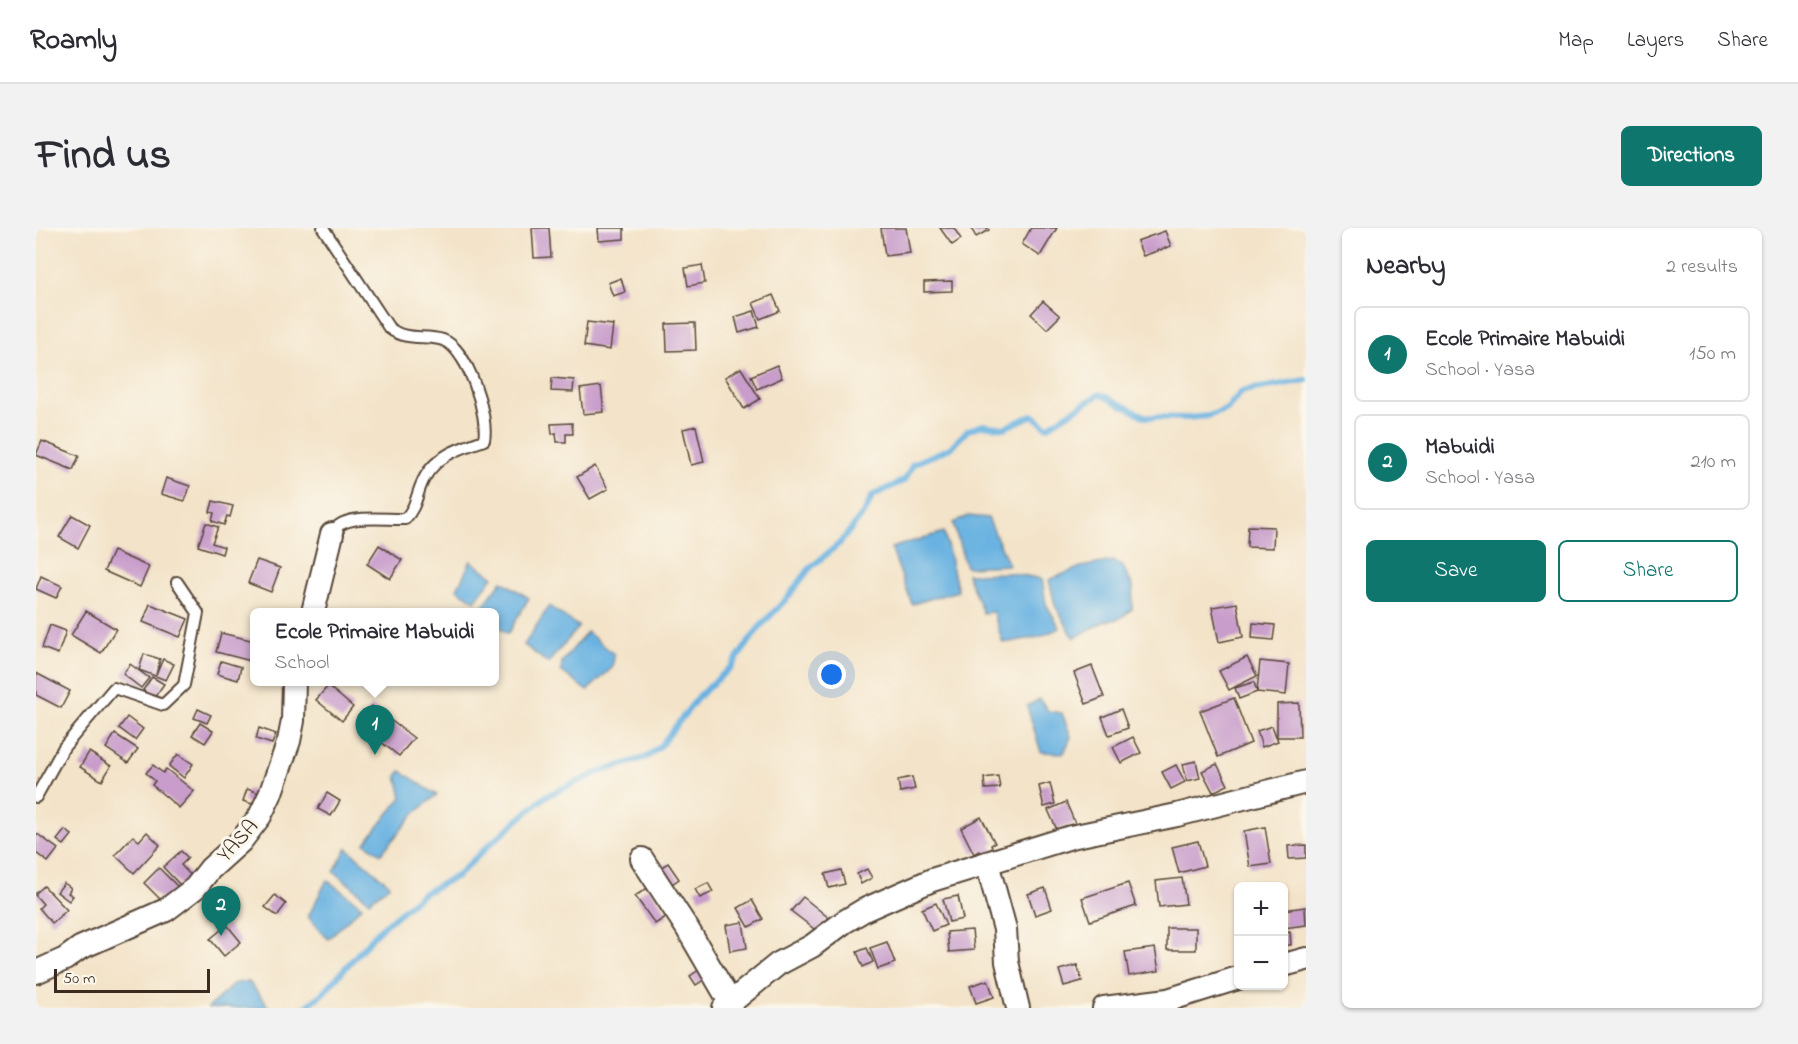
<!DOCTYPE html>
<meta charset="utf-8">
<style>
body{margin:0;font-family:"Indie Flower",sans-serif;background:#f2f2f3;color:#2b2b33}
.controls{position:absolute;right:18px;bottom:18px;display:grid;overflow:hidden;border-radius:9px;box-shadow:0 2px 4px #0004}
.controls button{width:54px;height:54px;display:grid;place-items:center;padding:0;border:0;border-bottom:2px solid #e1e1e2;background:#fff;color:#2b2b33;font:30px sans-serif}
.scale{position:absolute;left:18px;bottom:15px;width:156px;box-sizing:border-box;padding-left:6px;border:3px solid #3b2a1e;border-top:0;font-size:16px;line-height:21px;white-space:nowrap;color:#3b2a1e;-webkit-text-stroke:4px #fbf7ec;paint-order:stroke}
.you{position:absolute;left:796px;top:447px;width:21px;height:21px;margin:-15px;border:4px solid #fff;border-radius:50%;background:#1a73e8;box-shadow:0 0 0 9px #1a73e833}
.badge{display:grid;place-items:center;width:39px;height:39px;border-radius:50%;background:#0f766e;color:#fff;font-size:20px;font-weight:700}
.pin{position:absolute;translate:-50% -50px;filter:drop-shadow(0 2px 3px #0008)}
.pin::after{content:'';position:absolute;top:32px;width:21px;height:18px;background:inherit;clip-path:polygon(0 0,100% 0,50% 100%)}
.popup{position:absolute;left:214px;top:380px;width:249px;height:78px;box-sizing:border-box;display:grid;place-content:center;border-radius:9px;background:#fff;filter:drop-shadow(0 2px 4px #0005);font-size:20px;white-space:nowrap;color:#7c7c81}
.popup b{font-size:22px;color:#2b2b33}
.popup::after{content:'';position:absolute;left:50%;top:100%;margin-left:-12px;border:12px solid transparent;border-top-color:#fff}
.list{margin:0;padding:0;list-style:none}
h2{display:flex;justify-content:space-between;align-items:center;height:78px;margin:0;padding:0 24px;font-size:26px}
h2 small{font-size:20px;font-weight:400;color:#7c7c81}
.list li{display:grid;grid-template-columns:39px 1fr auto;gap:18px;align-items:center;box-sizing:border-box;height:96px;margin:0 12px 12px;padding:0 12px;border:2px solid #e1e1e2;border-radius:9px}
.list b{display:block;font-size:22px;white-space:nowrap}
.list p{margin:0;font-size:20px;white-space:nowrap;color:#7c7c81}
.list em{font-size:20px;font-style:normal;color:#7c7c81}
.actions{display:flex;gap:12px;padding:18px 24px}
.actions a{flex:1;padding:14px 0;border:2px solid #0f766e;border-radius:9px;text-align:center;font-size:21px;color:#0f766e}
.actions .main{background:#0f766e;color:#fff}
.map{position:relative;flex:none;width:1270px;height:780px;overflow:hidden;border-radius:9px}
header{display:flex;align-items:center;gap:36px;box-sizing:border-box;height:84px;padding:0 30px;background:#fff;border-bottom:2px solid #e1e1e2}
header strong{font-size:28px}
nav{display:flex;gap:33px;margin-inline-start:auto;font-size:21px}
.intro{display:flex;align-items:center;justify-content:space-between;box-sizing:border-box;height:144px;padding:0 36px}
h1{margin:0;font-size:42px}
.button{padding:15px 27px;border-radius:9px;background:#0f766e;color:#fff;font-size:21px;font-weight:700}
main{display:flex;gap:36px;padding:0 36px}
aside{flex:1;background:#fff;border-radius:9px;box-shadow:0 2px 4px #0004}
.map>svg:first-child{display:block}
.water{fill:#69b2e1;stroke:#526e80;stroke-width:1.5}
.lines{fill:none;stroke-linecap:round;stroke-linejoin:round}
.stream{stroke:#69b2e1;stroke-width:6}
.building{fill:#c89ccb}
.service-casing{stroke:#574638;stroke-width:14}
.minor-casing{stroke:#574638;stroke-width:26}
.service{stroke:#fff;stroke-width:10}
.minor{stroke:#fff;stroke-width:22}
.labels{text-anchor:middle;stroke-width:6;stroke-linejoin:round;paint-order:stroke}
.street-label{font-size:21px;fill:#3b2a1e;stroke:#fbf7ec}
</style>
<header>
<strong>Roamly</strong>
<nav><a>Map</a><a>Layers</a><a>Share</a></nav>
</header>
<div class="intro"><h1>Find us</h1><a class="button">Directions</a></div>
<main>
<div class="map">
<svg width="1270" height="780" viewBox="0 0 1270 780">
<rect width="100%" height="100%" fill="#fbf7ec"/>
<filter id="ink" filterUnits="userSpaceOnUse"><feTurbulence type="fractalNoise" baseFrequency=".0167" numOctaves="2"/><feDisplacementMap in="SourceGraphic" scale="12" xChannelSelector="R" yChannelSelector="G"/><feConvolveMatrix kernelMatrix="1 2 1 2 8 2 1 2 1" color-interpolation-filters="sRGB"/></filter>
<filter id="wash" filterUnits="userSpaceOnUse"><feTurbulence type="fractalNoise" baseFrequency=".008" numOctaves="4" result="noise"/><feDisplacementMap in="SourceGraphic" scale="24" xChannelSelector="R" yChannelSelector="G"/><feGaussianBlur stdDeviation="1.35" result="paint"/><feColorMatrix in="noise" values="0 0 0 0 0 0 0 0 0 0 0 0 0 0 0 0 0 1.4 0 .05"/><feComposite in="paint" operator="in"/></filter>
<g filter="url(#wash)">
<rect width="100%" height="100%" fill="#f3e3c8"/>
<g class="water">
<path d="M932 288 952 290 973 337 930 339 917 295Z"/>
<path d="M908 304 922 363 876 376 855 320Z"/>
<path d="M435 333 457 349 439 373 421 361Z"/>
<path d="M1077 333 1086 337 1097 359 1096 381 1083 391 1069 393 1038 410 1019 377 1013 352 1045 339Z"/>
<path d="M974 345 1006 351 1010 376 1024 400 1003 409 967 415 957 384 947 385 931 346Z"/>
<path d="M466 353 493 370 472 406 459 396V384H448L447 378Z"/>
<path d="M513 378 543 399 512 435 488 417Z"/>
<path d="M551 404 578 426 577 439 551 463 525 443 526 434Z"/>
<path d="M1004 471 1012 483 1026 485 1035 509 1028 525 1005 524 991 478Z"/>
<path d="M365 543 401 567 378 586 345 626 329 615 366 569 361 548Z"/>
<path d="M311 620 354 657 333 673 298 643Z"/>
<path d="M291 652 326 678 292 711 272 689Z"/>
<path d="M213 754 232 778 230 780H172L199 755Z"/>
</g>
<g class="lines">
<path class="stream" d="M269 780 287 765 343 702 386 666 421 648 454 616 510 568 561 545 611 529 625 517 663 468 696 438 722 401 752 369 774 340 804 315 830 282 836 268 869 252 877 236 914 220 932 202 947 197 968 200 997 187 1011 199 1064 166 1110 189 1151 190 1172 188 1191 181 1206 163 1270 152"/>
</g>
<g id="blocks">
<g class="building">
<path d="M496 0H513L515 29 498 30Z"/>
<path d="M562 0H588V11L563 13Z"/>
<path d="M845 0H870L874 25 849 28Z"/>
<path d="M904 0H918L925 11 916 17Z"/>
<path d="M935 0H952L953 2 940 9Z"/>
<path d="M995 0H1021L1004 28 986 16Z"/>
<path d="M1129 3 1135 18 1107 28 1101 13Z"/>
<path d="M666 37 669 55 652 58 649 40Z"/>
<path d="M585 50 589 64 577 68 572 55Z"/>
<path d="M916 53V63L888 64V54Z"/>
<path d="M737 67 744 83 724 91 717 75Z"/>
<path d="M1007 73 1024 88 1011 101 995 86Z"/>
<path d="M718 83 723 99 703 105 699 89Z"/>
<path d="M551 94 577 97 574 122 548 118Z"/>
<path d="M659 95 660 122 631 123 630 96Z"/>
<path d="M741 137 746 150 721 161 715 148Z"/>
<path d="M705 140 724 171 708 181 689 149Z"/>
<path d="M516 150 538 152 537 164 515 163Z"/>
<path d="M565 158 568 184 547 186 544 161Z"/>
<path d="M536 195 537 206H530V214H521L520 205 516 206 515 196Z"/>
<path d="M660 198 668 234 655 237 647 201Z"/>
<path d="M6 213 43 228 37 242 0 227Z"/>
<path d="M559 238 572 261 554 271 541 249Z"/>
<path d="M130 250 154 258 149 273 125 266Z"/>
<path d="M177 273 197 278 194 289 191 288 188 297 176 293 178 285 174 284Z"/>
<path d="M36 287 54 297 42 320 23 309Z"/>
<path d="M170 295 182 299 176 315 188 319 186 326 162 318Z"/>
<path d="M1212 298 1238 299 1237 320 1211 319Z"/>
<path d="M343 317 366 332 354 351 331 336Z"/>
<path d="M77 323 113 339 104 359 68 343Z"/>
<path d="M221 332 244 340 235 364 212 355Z"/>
<path d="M5 348 26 358 20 370 0 361Z"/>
<path d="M1201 375 1207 409 1183 414 1176 379Z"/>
<path d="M114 376 152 391 144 409 107 394Z"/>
<path d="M50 383 80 401 65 425 35 407Z"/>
<path d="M1217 395 1239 397 1237 412 1216 410Z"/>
<path d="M14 397 30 403 22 426 6 420Z"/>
<path d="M185 405 219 413V434L180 424Z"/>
<path d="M108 426 124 431 120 447 127 431 138 436 130 452 103 442Z"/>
<path d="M1211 429 1221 448 1193 462 1183 443Z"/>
<path d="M185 433 205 439 202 452 181 446Z"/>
<path d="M1224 433 1253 436 1250 467 1221 464 1203 471 1199 460 1218 454 1221 464Z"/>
<path d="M94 436 113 450 105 460 87 446Z"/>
<path d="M1056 438 1068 469 1050 476 1038 445Z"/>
<path d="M0 445 34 463 25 480 0 467Z"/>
<path d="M116 449 128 456 118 470 107 462Z"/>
<path d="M292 458 317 479 306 493 280 472Z"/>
<path d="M1198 470 1215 515 1182 529 1164 483Z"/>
<path d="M1263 475 1264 509H1241V476Z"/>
<path d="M336 478 378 510 363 528 322 496Z"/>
<path d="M162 481 175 487 171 495 158 490Z"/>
<path d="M1085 481 1092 500 1073 507 1066 489Z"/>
<path d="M91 489 107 501 99 512 83 500Z"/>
<path d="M164 495 177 503 169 515 156 507Z"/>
<path d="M1236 498 1242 513 1226 519 1221 503Z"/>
<path d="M223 500 240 506 236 516 220 511Z"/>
<path d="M79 506 102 521 92 535 70 520Z"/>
<path d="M1097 509 1105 525 1085 535 1077 519Z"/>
<path d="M53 524 75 538 66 553 44 539Z"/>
<path d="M142 526 157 536 148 550 133 538Z"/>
<path d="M1160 533 1164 550 1151 553 1147 536Z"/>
<path d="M1181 536 1192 557 1177 564 1166 543Z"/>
<path d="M117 537 127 545 130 541 158 563 143 580 116 557 119 553 110 545Z"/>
<path d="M1140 537 1149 554 1135 561 1126 544Z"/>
<path d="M962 548 964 560 949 561 948 550Z"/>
<path d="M876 549 879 561 864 564 862 552Z"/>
<path d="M1014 555 1019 576 1008 579 1003 558Z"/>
<path d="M211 561 230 567 225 579 207 573Z"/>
<path d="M291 565 304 573 295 588 282 581Z"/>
<path d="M1030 574 1039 595 1021 602 1012 582Z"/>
<path d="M945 589 959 615 955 617 959 625 948 631 943 623 938 626 925 600Z"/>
<path d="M1229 599 1235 636 1214 639 1208 603Z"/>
<path d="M29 602 36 607 28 617 21 612Z"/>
<path d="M111 604 124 617 98 645 79 627 97 608 103 613Z"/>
<path d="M0 605 22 621 12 634 0 625Z"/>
<path d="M1162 613 1169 638 1143 645 1136 619Z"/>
<path d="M1270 617V630L1253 631 1252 618Z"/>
<path d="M145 623 152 630 145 637 156 649 146 659 127 639Z"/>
<path d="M632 635 643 651 633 658 622 641Z"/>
<path d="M123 640 142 659 127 674 108 655Z"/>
<path d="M831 641 836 650 825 656 821 646Z"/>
<path d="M805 642 809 656 793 660 789 646Z"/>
<path d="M1146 650 1150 676 1123 679 1120 653Z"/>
<path d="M28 655 35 660 32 665 37 668 33 673 21 664Z"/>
<path d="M672 655 677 664 664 670 659 661Z"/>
<path d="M1092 655 1100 678 1054 693 1046 670Z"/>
<path d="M8 658 31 682 16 695 3 680 7 676 0 668V665Z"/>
<path d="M613 659 633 687 619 696 599 668Z"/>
<path d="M1009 660 1016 681 999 687 992 666Z"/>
<path d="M239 667 250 676 241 688 229 679Z"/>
<path d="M922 668 927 691 913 694 907 671Z"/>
<path d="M767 669 793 690 782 704 755 683Z"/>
<path d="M716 672 727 691 713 699 702 680Z"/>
<path d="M900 675 910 697 896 703 886 681Z"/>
<path d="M1269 679 1270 697 1248 700V682Z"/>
<path d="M707 694 711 720 694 723 690 697Z"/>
<path d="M191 697 205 714 188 728 174 711Z"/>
<rect x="1131" y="700" width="29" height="22"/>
<path d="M936 702 938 722 913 724 911 704Z"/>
<path d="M1254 704 1255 717H1248V705Z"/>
<path d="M851 714 859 735 842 741 834 720Z"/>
<path d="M831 720 837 734 827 739 821 724Z"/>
<path d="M1119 720 1123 743 1093 748 1089 724Z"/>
<path d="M1041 737 1046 753 1028 758 1023 742Z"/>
<path d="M669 738 675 747 660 757 654 748Z"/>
<path d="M952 752 958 769 940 775 934 758Z"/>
</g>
</g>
</g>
<g filter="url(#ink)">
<use href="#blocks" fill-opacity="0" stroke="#574638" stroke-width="1.5"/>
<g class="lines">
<g class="service-casing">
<g id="service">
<path d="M287 0 353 100C371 114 388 106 407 112 432 121 453 188 448 212 426 220 402 226 389 249 380 264 382 277 369 291 348 292 305 284 296 306"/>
<path d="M0 569 28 519 78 460 127 477 148 457 162 385 141 354"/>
</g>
</g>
<g class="minor-casing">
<g id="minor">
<path d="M277 384 296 306"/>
<path d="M606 631 651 700 694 774"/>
<path d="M951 635 969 701 971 734 982 780"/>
<path d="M1248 737 1270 731"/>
<path d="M0 744 29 731 44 720 130 682 159 660 174 641 205 613 224 588 234 567 253 513 257 493 258 454"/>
<path d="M688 780 742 736 776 718 808 694 828 682 896 652 1035 609 1141 587 1270 554"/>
<path d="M1068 780 1132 772 1202 750"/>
</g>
</g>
<use href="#service" class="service"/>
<use href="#minor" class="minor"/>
</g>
</g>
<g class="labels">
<g class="street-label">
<text transform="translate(201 612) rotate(-47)" y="7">YASA</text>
</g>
</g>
</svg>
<div class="controls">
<button>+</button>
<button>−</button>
</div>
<div class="scale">50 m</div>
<div class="you"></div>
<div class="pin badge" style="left:339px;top:527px">1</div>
<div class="popup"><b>Ecole Primaire Mabuidi</b>School</div>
<div class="pin badge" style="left:185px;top:708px">2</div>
</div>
<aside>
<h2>Nearby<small>2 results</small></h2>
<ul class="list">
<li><span class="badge">1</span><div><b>Ecole Primaire Mabuidi</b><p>School · Yasa</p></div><em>150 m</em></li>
<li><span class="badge">2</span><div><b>Mabuidi</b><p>School · Yasa</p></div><em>210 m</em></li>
</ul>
<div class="actions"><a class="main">Save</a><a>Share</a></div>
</aside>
</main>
